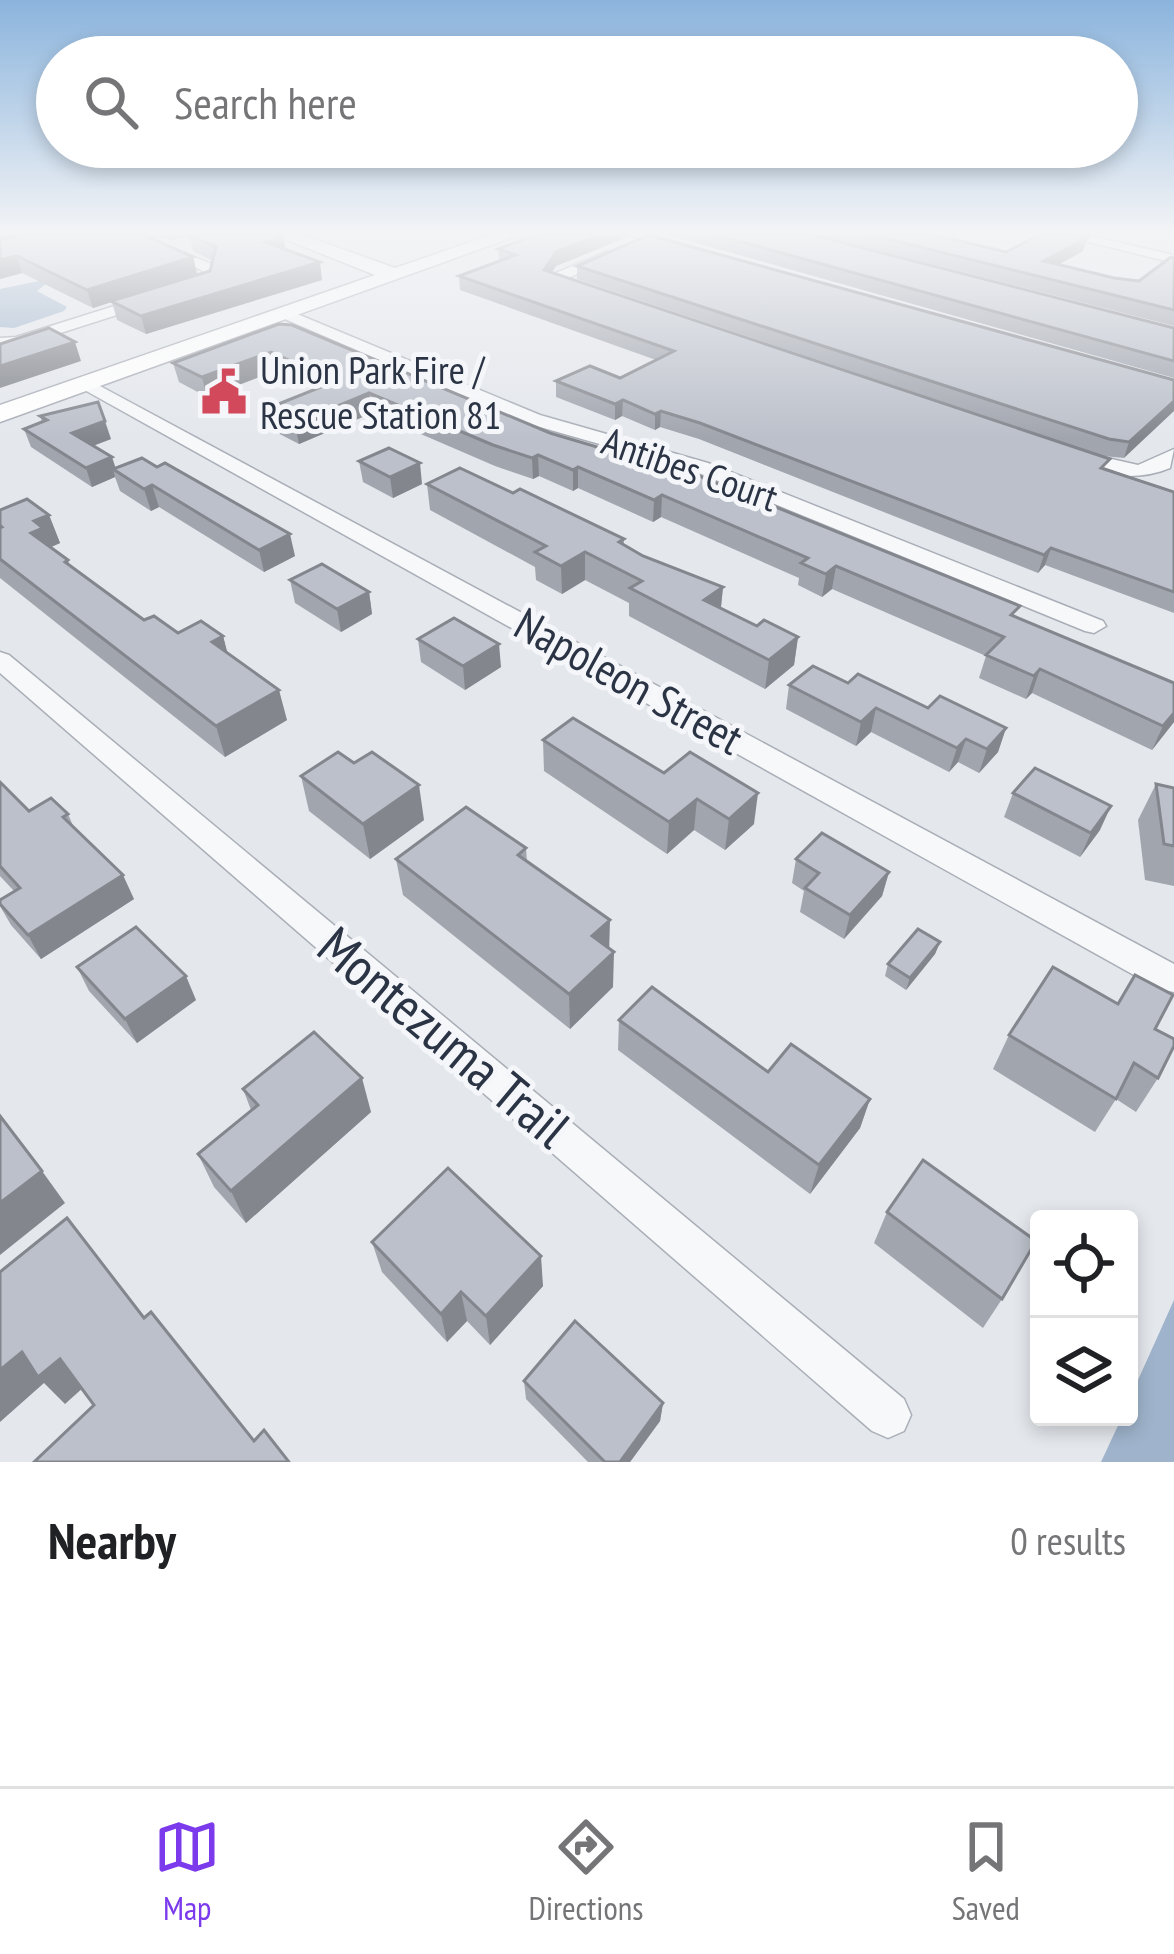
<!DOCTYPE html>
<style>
body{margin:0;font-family:"PT Sans Narrow",sans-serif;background:#f2f2f2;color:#202124}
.controls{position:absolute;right:36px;bottom:36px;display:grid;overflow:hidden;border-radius:12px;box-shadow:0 6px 18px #0003}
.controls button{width:108px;height:108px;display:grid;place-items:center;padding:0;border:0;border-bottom:3px solid #e0e0e0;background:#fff;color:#202124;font:60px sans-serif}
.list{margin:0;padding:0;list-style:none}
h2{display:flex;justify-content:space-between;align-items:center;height:156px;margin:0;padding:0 48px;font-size:51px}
h2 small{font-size:39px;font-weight:400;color:#757577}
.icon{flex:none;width:66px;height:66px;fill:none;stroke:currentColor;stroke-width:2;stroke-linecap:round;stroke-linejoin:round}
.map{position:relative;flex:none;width:1174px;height:1462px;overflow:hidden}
.search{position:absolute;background:#fff;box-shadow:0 6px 18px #0003;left:36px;right:36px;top:36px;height:132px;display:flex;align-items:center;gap:30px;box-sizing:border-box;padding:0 42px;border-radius:66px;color:#757577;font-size:45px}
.sheet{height:324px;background:#fff}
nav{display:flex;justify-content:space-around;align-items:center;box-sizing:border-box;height:168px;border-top:3px solid #e0e0e0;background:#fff;font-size:33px;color:#757577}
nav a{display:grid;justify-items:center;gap:6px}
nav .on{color:#7c3aed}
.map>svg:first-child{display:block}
.water{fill:#9fb4cc}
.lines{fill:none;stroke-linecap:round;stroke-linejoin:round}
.street-casing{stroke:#a9aeb7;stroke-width:3}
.secondary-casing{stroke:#a9aeb7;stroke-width:3}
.street{fill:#f7f8fa;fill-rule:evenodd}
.secondary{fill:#fff;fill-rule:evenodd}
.wall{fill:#a1a5ae;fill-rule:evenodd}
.shaded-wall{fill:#83868d}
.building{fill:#bbc0ca;stroke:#83868d;stroke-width:3}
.labels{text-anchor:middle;stroke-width:10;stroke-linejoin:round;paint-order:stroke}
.far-poi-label{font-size:39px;fill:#2b3445;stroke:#f4f6f9;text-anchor:start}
.far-street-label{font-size:39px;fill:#2b3445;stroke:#f4f6f9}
.street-label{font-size:45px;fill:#2b3445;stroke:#f4f6f9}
.near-street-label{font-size:54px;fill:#2b3445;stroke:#f4f6f9}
</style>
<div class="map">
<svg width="1174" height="1462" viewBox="0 0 1174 1462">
<rect width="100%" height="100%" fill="#e4e7ec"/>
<g class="water">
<path d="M39 281 47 283 37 291 67 307 64 311 14 328 0 327V289Z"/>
<path d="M1174 1300V1462H1101L1122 1417H1129V1400Z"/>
</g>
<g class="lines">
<g class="street-casing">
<g id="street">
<path d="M122 234H140L216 266 215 281 178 292V286L201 278 203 271Z"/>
<path d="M625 234H647L687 247 680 251Z"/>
<path d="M1057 234H1081L1174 255V263Z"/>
<path d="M608 251 613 258 564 280 585 290V296L552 286 551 275Z"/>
<path d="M146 296 154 301 151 304 23 345 0 348V338L16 337Z"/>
<path d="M280 311H290L540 415 708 463 1103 621 1106 626 1094 633 1085 631 694 471 526 423 280 317Z"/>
<path d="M87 379 1174 964V992L1159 989 81 388 78 384Z"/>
<path d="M1174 449 1170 468C1137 482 1091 477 1062 456L1072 450 1138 465Z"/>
<path d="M0 652 9 655 904 1399 911 1415 904 1431 888 1438 872 1431 0 673Z"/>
</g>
</g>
<g class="secondary-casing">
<path id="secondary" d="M272 234H300L395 268 494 234H522L0 422V405L375 275Z"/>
</g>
<use href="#street" class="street"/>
<use href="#secondary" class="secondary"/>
</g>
<g class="wall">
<path d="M0 234H277L283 236 286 250 322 280 146 334 117 320 112 302 93 308 22 273 0 279ZM145 236 170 240 189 237 193 251 213 261 210 271 197 274 193 257Z"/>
<path d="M538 234H627V237L556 266 552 272 1174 492V613L1045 565 1038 573 699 439 660 427 655 430 622 416 615 420 556 397V381L620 378 656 360 460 290 459 276 499 261 498 249Z"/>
<path d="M665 234H809L1174 328V378Z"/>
<path d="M815 234H941L938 236 1006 252 1087 238 1083 251 1058 265 1114 278 1139 281 1174 258V326Z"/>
<path d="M577 266 1174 380 1124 458 1103 456 577 279Z"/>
<path d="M279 324 550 433 1016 617 1174 722 1152 750 1032 693 1026 699 979 678 986 656 832 589 822 597 798 585 799 578 661 517 653 522 578 488 573 491 539 476 533 479 495 466 372 413 299 444 270 429 266 409 314 389 275 371 207 397 179 382 173 363Z"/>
<path d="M40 416 111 439 93 446 116 468 295 556 264 572 159 507 151 511 120 491 115 477 92 487 31 447 24 429 42 422Z"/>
<path d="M359 461 422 484 393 498 363 482Z"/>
<path d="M427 484 513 493 624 539V545L643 556 723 587 721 608 757 626 798 637 794 665 765 689 629 616V603L585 580 562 594 536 580 535 567 430 510Z"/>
<path d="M0 510 49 515 60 543 51 547 68 560 70 566 144 620 178 633 223 636 227 653 287 720 225 757 0 578Z"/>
<path d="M290 580 369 592 372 614 341 632 295 603Z"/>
<path d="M418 639 501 667 465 690 421 662Z"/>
<path d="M848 683 928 708 1006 728 998 752 979 773 958 762 949 772 871 732 856 746 786 709 789 685Z"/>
<path d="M543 740 664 773 754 824 725 850 694 830 667 854 544 771Z"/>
<path d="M301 776 424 820 370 859 309 811Z"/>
<path d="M0 782 29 811 68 814 74 828 134 899 41 959 11 925 0 906V900L14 891 0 876Z"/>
<path d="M1156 784 1174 788V886L1145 880 1138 820Z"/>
<path d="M1013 793 1100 830 1080 857 1004 817Z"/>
<path d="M526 848 527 862 613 987 570 1029 403 895 396 859Z"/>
<path d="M796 859 889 872 882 896 844 939 800 912 804 891 792 883Z"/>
<path d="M940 942 935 954 906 990 885 976 888 964Z"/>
<path d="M77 967 196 1000 137 1043 89 991Z"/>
<path d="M619 1020 768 1072 870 1099 860 1128 810 1194 618 1050Z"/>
<path d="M1155 1029 1158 1078 1136 1112 1116 1099 1095 1132 993 1069 1009 1035Z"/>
<path d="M243 1089 371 1112 246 1223 214 1187 198 1154 251 1110Z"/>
<path d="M887 1212 1002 1299 983 1328 874 1243Z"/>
<path d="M372 1242 543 1286 490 1345 467 1321 447 1342 382 1272Z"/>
<path d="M524 1381 663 1403 660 1421 630 1462H588L526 1399Z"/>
</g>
<g class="shaded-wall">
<path d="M0 234H32L0 242Z"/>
<path d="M168 234H203L189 235V237L170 240Z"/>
<path d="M602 234H627V237L556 266 545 283 544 270 556 252Z"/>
<path d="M283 236 286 253 265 242Z"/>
<path d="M1087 238 1083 251 1040 275 1044 261Z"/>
<path d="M17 256 22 273 0 279V260Z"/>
<path d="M193 257 197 274 93 308 87 290Z"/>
<path d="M320 262 322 280 146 334 141 316Z"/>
<path d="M75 342 81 361 0 388V366Z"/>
<path d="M271 352 275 371 207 397 202 377Z"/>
<path d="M369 393 372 413 299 444 295 424Z"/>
<path d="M623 400 622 416 615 420V404Z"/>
<path d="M1174 401V411L1124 458 1129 442Z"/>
<path d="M661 411 660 427 655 430V414Z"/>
<path d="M105 421 111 439 79 451 72 433Z"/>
<path d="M538 455 539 476 533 479 532 458Z"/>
<path d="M112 457 117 472 113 469 115 477 92 487 86 468Z"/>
<path d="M420 463 422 484 393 498 390 477Z"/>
<path d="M578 467V488L573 491V470Z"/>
<path d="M152 485 159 507 151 511 144 489Z"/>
<path d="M662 495 661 517 653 522 654 500Z"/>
<path d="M49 515 60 543 51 547 31 533 34 521Z"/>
<path d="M290 534 295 556 264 572 259 550Z"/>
<path d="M1051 548 1045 565 1038 573 1044 555Z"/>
<path d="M585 552V580L562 594 561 566Z"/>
<path d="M836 566 832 589 822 597 826 574Z"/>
<path d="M723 587 720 615 702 628 704 600Z"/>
<path d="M369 592 372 614 341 632 337 609Z"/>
<path d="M223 636 231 666 212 642Z"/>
<path d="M798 637 794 665 765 689 769 660Z"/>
<path d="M499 644 501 667 465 690 463 666Z"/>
<path d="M1040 669 1032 693 1026 699 1034 676Z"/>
<path d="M279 690 287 720 225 757 216 726Z"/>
<path d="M876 708 871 732 856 746 861 722Z"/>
<path d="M1174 713V722L1152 750 1163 726Z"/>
<path d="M1006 728 998 752 979 773 987 749Z"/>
<path d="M966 739 958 762 949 772 957 748Z"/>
<path d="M419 785 424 820 370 859 363 824Z"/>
<path d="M758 793 754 824 725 850 729 819Z"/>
<path d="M697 799 694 830 667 854 669 822Z"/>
<path d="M1111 806 1100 830 1080 857 1091 833Z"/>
<path d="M889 872 882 896 844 939 850 915Z"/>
<path d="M123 875 134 899 41 959 28 935Z"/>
<path d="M610 920 609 955 592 936Z"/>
<path d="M940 942 935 954 906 990 910 978Z"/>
<path d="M614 952 613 987 570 1029 569 994Z"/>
<path d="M186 976 196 1000 137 1043 125 1019Z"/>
<path d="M362 1078 371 1112 246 1223 231 1191Z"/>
<path d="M870 1099 860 1128 810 1194 819 1165Z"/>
<path d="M42 1171 65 1203 0 1255V1203Z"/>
<path d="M541 1256 543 1286 490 1345 486 1316Z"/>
<path d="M461 1292 467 1321 447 1342 441 1314Z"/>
<path d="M22 1352 60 1359 85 1386 65 1404 44 1383 0 1422V1370Z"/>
<path d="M663 1403 660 1421 630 1462H620Z"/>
</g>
<g class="building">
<path d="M22 234H142L193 257 87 290 17 256 0 260V240Z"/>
<path d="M190 234H277L283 236 265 242 320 262 141 316 111 301 210 271 216 247 189 235Z"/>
<path d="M538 234H602L556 252 544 270 1110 459 1101 468 1174 492V592L1051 548 1044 555 700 423 661 411 655 414 623 400 615 404 556 381 590 366 620 378 674 351 459 276 516 255 498 249Z"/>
<path d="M713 234H809L1174 328V361Z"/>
<path d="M868 234H931L1006 252 1041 234H1071L1087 238 1044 261 1114 278 1139 281 1171 257 1174 258V310Z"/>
<path d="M649 235 1174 380V401L1129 442 1109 439 577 266Z"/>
<path d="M279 324 292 325 550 433 617 453 623 450 659 466 677 467 1020 606 1011 615 1174 683V713L1163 726 1040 669 1034 676 986 655 1004 637 836 566 826 574 801 563 808 558 662 495 654 500 578 467 573 470 538 455 532 458 493 445 369 393 295 424 266 409 336 381 271 352 202 377 173 363Z"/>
<path d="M49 328 75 342 0 366V344Z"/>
<path d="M98 402 105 421 72 433 112 457 86 468 24 429 47 420 40 416Z"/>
<path d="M389 448 420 463 390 477 359 461Z"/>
<path d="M142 458 157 467 165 463 290 534 259 550 152 485 144 489 113 469Z"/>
<path d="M460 468 513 493 520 489 624 539 619 542 643 556 723 587 704 600 757 626 764 620 798 637 769 660 630 588 642 581 585 552 561 566 535 552 546 546 427 484Z"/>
<path d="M27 499 49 515 34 521 43 528 31 533 68 560 65 562 144 620 154 616 178 633 201 621 223 636 212 642 279 690 216 726 0 559V528L2 527 0 525V510Z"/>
<path d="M322 564 369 592 337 609 290 580Z"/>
<path d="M454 618 499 644 463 666 418 639Z"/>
<path d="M813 666 848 683 858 674 928 708 940 696 1006 728 987 749 966 739 957 748 876 708 861 722 789 685Z"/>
<path d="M573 718 664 773 690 752 758 793 729 819 697 799 669 822 543 740Z"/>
<path d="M338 752 354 763 372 752 419 785 363 824 301 776Z"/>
<path d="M1035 768 1111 806 1091 833 1013 793Z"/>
<path d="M0 782 29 811 51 798 68 814 63 817 123 875 28 935 0 904V900L20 888 0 866Z"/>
<path d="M1156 784 1174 788V846L1164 844Z"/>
<path d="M466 807 526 848 518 855 610 920 592 936 614 952 569 994 396 859Z"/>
<path d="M822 833 889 872 850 915 805 888 819 873 796 859Z"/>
<path d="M136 927 186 976 125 1019 77 967Z"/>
<path d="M918 929 940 942 910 978 888 964Z"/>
<path d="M1053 967 1118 1004 1135 975 1173 995 1155 1029 1174 1039V1046L1158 1078 1134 1063 1116 1099 1009 1035Z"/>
<path d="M652 987 768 1072 791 1044 870 1099 819 1165 619 1020Z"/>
<path d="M314 1032 362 1078 231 1191 198 1154 258 1105 243 1089Z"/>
<path d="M0 1116 42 1171 0 1203Z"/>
<path d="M923 1160 1036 1241 1002 1299 887 1212Z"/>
<path d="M448 1168 541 1256 486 1316 461 1292 441 1314 372 1242Z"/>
<path d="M67 1218 144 1318 151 1312 254 1441 264 1430 289 1462H34L94 1405 60 1359 38 1377 22 1352 0 1370V1272Z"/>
<path d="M575 1321 663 1403 620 1462H605L524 1381Z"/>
</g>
<linearGradient id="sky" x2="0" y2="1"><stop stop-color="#8bb4dd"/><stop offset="0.53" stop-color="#f3f4f6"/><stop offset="1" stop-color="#f3f4f6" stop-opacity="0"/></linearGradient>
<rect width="1174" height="439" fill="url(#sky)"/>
<defs>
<g id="civic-bare" transform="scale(3.6)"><path d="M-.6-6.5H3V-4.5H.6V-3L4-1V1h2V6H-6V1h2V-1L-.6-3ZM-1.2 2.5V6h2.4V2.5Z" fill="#d1495b" stroke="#f4f6f9" stroke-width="2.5" paint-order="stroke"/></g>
</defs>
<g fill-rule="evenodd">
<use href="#civic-bare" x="224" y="392"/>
</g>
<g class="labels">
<g class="far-poi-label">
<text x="260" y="384">Union Park Fire /<tspan x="260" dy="45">Rescue Station 81</tspan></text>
</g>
<g class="far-street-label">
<text transform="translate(690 469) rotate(19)" y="14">Antibes Court</text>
</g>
<g class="street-label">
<text transform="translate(629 681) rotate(29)" y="16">Napoleon Street</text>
</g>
<g class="near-street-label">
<text transform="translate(444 1037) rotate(40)" y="19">Montezuma Trail</text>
</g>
</g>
</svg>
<div class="controls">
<button><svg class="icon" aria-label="locate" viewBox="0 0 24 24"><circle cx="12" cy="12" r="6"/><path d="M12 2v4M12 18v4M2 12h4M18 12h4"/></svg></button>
<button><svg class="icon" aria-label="layers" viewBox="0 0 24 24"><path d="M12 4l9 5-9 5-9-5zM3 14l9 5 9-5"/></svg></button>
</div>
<div class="search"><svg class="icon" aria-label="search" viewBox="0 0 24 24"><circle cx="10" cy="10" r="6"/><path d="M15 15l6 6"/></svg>Search here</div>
</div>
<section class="sheet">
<h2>Nearby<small>0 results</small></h2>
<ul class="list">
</ul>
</section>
<nav>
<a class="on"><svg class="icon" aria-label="map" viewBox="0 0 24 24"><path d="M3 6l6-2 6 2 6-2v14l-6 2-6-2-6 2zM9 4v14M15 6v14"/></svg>Map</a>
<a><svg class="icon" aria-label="directions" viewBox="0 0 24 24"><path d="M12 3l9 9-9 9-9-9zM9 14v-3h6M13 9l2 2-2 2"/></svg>Directions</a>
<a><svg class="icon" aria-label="saved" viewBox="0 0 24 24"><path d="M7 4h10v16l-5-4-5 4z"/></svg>Saved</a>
</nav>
